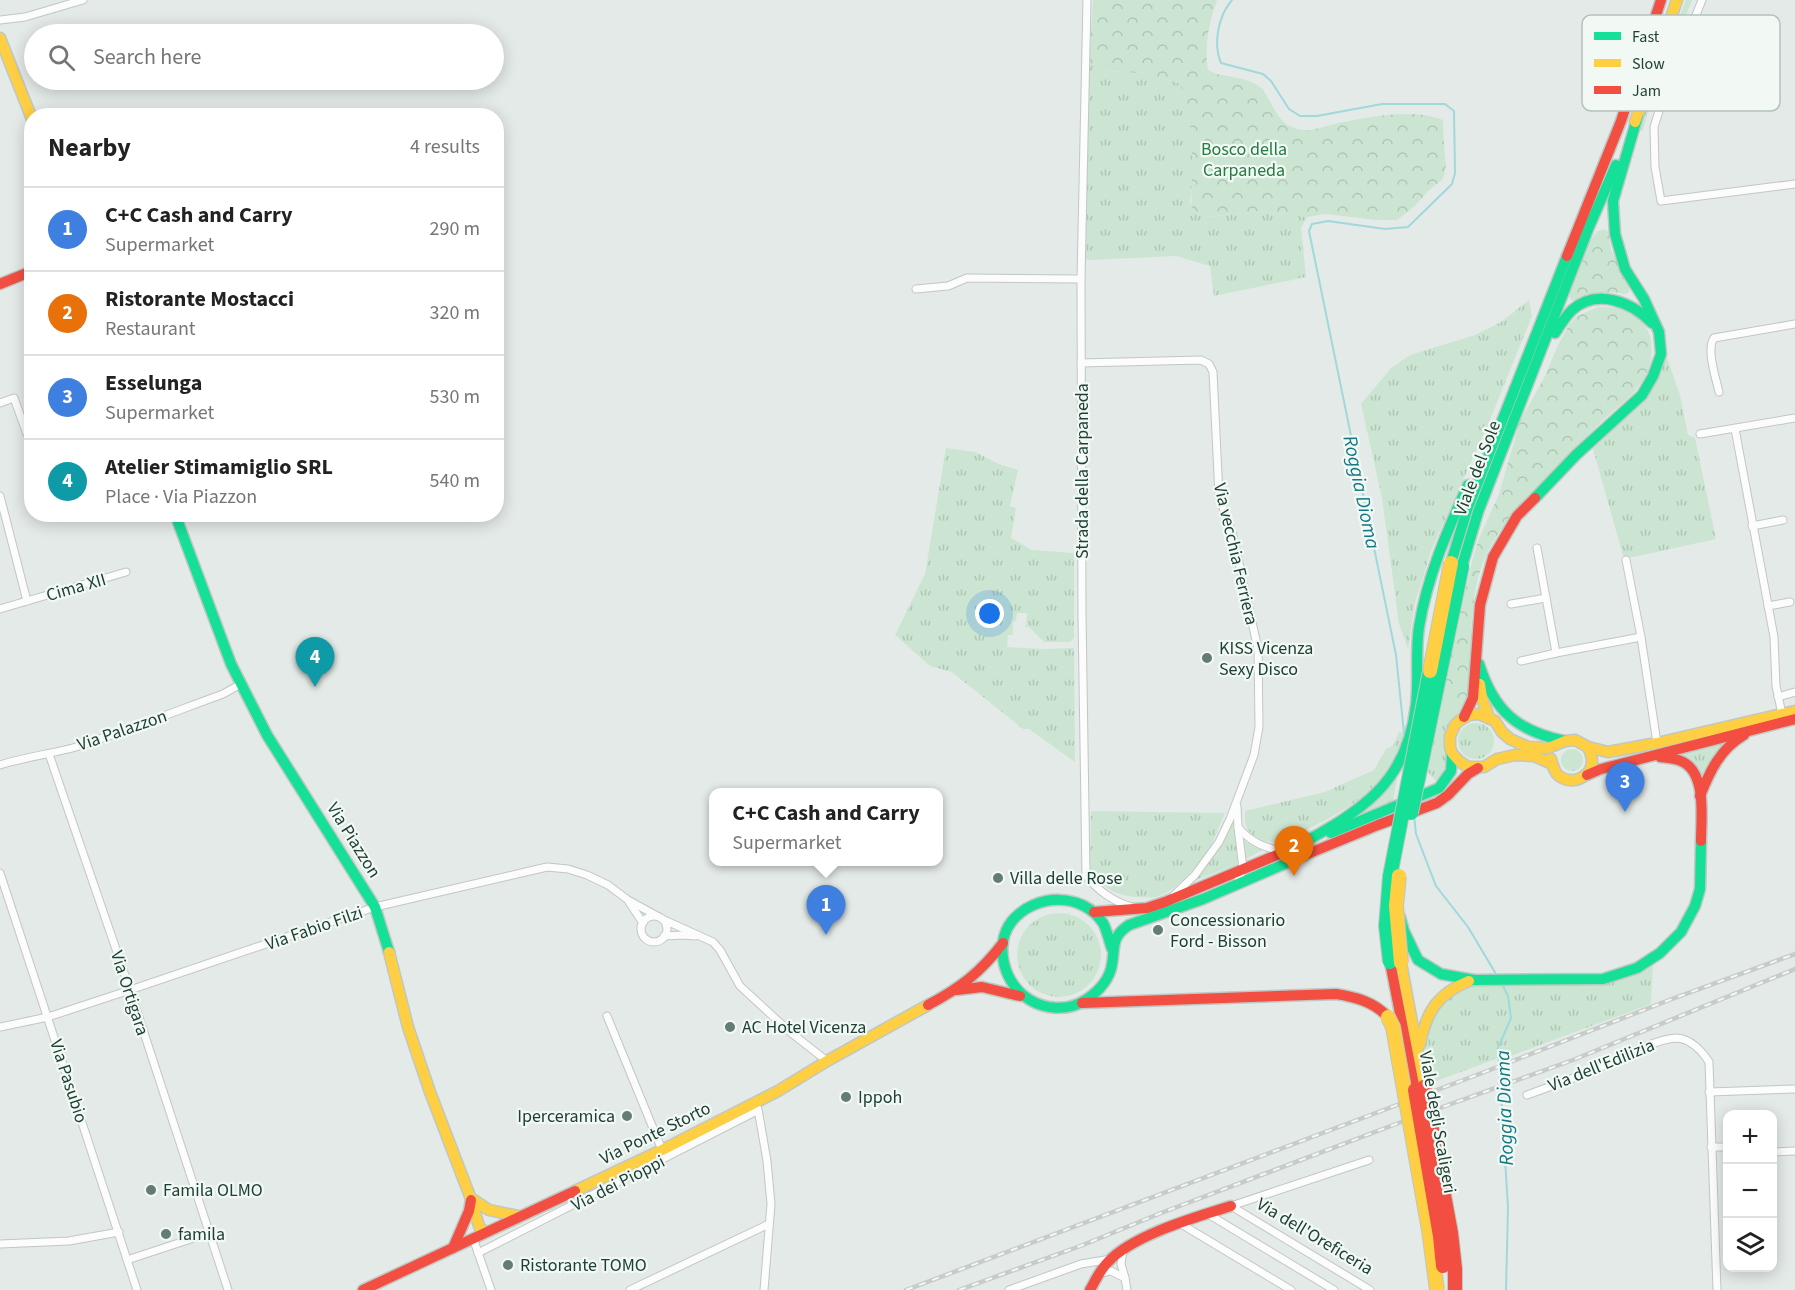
<!DOCTYPE html>
<meta charset="utf-8">
<style>
body{margin:0;font-family:"Source Sans 3",sans-serif;background:#f2f2f2;color:#222}
.controls{position:absolute;right:18px;bottom:18px;display:grid;overflow:hidden;border-radius:12px;box-shadow:0 3px 15px #0003}
.controls button{width:54px;height:54px;display:grid;place-items:center;padding:0;border:0;border-bottom:2px solid #e0e0e0;background:#fff;color:#222;font:30px sans-serif}
.you{position:absolute;left:990px;top:614px;width:21px;height:21px;margin:-15px;border:4px solid #fff;border-radius:50%;background:#1a73e8;box-shadow:0 0 0 9px #1a73e833}
.badge{display:grid;place-items:center;width:39px;height:39px;border-radius:50%;background:#111827;color:#fff;font-size:20px;font-weight:700}
.pin{position:absolute;translate:-50% -50px;filter:drop-shadow(0 2px 3px #0008)}
.pin::after{content:'';position:absolute;top:32px;width:21px;height:18px;background:inherit;clip-path:polygon(0 0,100% 0,50% 100%)}
.popup{position:absolute;left:709px;top:788px;width:234px;height:78px;box-sizing:border-box;display:grid;place-content:center;border-radius:12px;background:#fff;filter:drop-shadow(0 2px 4px #0005);font-size:20px;white-space:nowrap;color:#767676}
.popup b{font-size:22px;color:#222}
.popup::after{content:'';position:absolute;left:50%;top:100%;margin-left:-12px;border:12px solid transparent;border-top-color:#fff}
.list{margin:0;padding:0;list-style:none}
h2{display:flex;justify-content:space-between;align-items:center;height:78px;margin:0;padding:0 24px;font-size:26px}
h2 small{font-size:20px;font-weight:400;color:#767676}
.list li{display:grid;grid-template-columns:39px 1fr auto;gap:18px;align-items:center;box-sizing:border-box;height:84px;padding:0 24px;border-top:2px solid #e0e0e0}
.list b{display:block;font-size:22px;white-space:nowrap}
.list p{margin:0;font-size:20px;white-space:nowrap;color:#767676}
.list em{font-size:20px;font-style:normal;color:#767676}
.icon{flex:none;width:33px;height:33px;fill:none;stroke:currentColor;stroke-width:2;stroke-linecap:round;stroke-linejoin:round}
.map{position:relative;flex:none;width:1795px;height:1290px;overflow:hidden}
.search{position:absolute;background:#fff;box-shadow:0 3px 15px #0003;left:24px;top:24px;width:480px;height:66px;display:flex;align-items:center;gap:15px;box-sizing:border-box;padding:0 21px;border-radius:33px;color:#767676;font-size:22px}
.panel{position:absolute;background:#fff;box-shadow:0 3px 15px #0003;left:24px;top:108px;width:480px;height:414px;border-radius:24px}
.map>svg:first-child{display:block}
.grass{fill:url(#grass-tufts)}
.forest{fill:url(#forest-crowns)}
.lines{fill:none;stroke-linecap:round;stroke-linejoin:round}
.stream{stroke:#a0d8dc;stroke-width:2}
.street-casing{stroke:#c1c7c4;stroke-width:9}
.fast-casing{stroke:#bfc8c4;stroke-width:13}
.slow-casing{stroke:#bfc8c4;stroke-width:13}
.jam-casing{stroke:#bfc8c4;stroke-width:13}
.street{stroke:#fbfcfb;stroke-width:7}
.fast{stroke:#16e098;stroke-width:10}
.slow{stroke:#ffcf43;stroke-width:10}
.jam{stroke:#f24e42;stroke-width:10}
.rail-casing{stroke:#c7cbca;stroke-width:4.5}
.rail{stroke:#f2f9f5;stroke-width:2;stroke-dasharray:7;stroke-linecap:butt}
.fast-bridge-casing{stroke:#bcc7c2;stroke-width:16;stroke-linecap:butt}
.slow-bridge-casing{stroke:#bcc7c2;stroke-width:16;stroke-linecap:butt}
.jam-bridge-casing{stroke:#bcc7c2;stroke-width:16;stroke-linecap:butt}
.fast-bridge{stroke:#16e098;stroke-width:14}
.slow-bridge{stroke:#ffcf43;stroke-width:14}
.jam-bridge{stroke:#f24e42;stroke-width:14}
.poi-dot{fill:#647c73;stroke:#f2f9f5;stroke-width:2}
.labels{text-anchor:middle;stroke-width:4.5;stroke-linejoin:round;paint-order:stroke}
.park-label{font-size:18px;fill:#257b40;stroke:#f2f9f5}
.street-label{font-size:18px;fill:#1f4035;stroke:#f2f9f5}
.poi-label{font-size:18px;fill:#1f4035;stroke:#f2f9f5;text-anchor:start}
.water-label{font-size:20px;font-style:italic;fill:#137882;stroke:#f2f9f5}
.key{fill:#f2f9f5;stroke:#b3c2bb;stroke-width:1.5}
.key-label{font-size:16px;fill:#1f4035}
</style>
<div class="map">
<svg width="1795" height="1290" viewBox="0 0 1795 1290">
<defs>
<pattern id="grass-tufts" width="24" height="20" patternUnits="userSpaceOnUse" patternTransform="scale(1.5)"><rect width="24" height="20" fill="#cce5d2"/><path d="M3 7l-1-3M5 7V3M7 7l1-3M15 17l-1-3M17 17v-4M19 17l1-3" fill="none" stroke="#afc6b5"/></pattern>
<pattern id="forest-crowns" width="20" height="18" patternUnits="userSpaceOnUse" patternTransform="scale(1.5)"><rect width="20" height="18" fill="#cce5d2"/><path d="M2 6a3 3 0 1 1 6 0M12 15a3 3 0 1 1 6 0" fill="none" stroke="#afc6b5"/></pattern>
</defs>
<rect width="100%" height="100%" fill="#e4eae7"/>
<g class="grass">
<path d="M1686 0H1692L1648 112 1643 130 1638 132 1645 103Z"/>
<path d="M1089 64 1097 65 1104 71 1141 73 1179 83C1181 86 1184 91 1186 95 1194 120 1194 176 1190 202L1207 217 1261 211 1307 217 1301 228 1306 277 1214 296 1210 266 1176 256 1090 260 1081 258Z"/>
<path d="M1529 300 1532 316 1490 420 1431 551 1415 603 1408 649 1399 624 1382 498 1361 404 1391 368 1410 355 1475 335 1501 322Z"/>
<path d="M1665 352 1680 395 1688 435 1695 438 1716 539 1624 559 1593 449 1650 392Z"/>
<path d="M946 448 975 452 999 464 1018 470 1010 506 1016 508 1011 538 1032 550 1074 553V638L1070 642H1044L1029 627H1026L1027 613H1017L1016 621 1013 622V635H1008L1007 647 1042 649 1074 648 1075 762 1029 729H1023L952 672 930 666 895 635 925 574Z"/>
<path d="M1470 698 1461 714 1454 717 1447 728 1444 738 1449 758 1439 782 1433 778 1425 769 1439 700Z"/>
<circle cx="1476" cy="741" r="18"/>
<path d="M1399 732 1405 733C1397 753 1388 772 1372 788 1349 812 1314 824 1286 841 1273 845 1251 840 1246 826 1244 821 1245 816 1245 811L1325 792 1374 770 1386 749 1393 746Z"/>
<path d="M1722 743 1723 745 1710 761 1703 775 1700 776 1683 758 1682 754 1684 751Z"/>
<circle cx="1572" cy="760" r="11"/>
<path d="M1398 771 1393 802 1364 812Z"/>
<path d="M1091 811 1225 813C1221 821 1218 830 1214 839 1205 858 1177 892 1156 897 1150 898 1143 897 1137 897 1119 897 1100 886 1090 872Z"/>
<path d="M1233 820 1238 863 1236 865 1195 880 1217 851Z"/>
<path d="M1242 839 1256 848 1263 850 1245 859Z"/>
<circle cx="1059" cy="955" r="42"/>
<path d="M1653 962 1651 1004 1508 1057 1507 1055 1428 1084 1423 1051 1430 1013 1465 984 1583 982Z"/>
</g>
<g class="forest">
<path d="M1093 0H1217C1209 22 1204 48 1208 70 1224 79 1245 75 1260 87 1263 89 1266 94 1268 98 1277 114 1282 128 1303 130 1315 131 1327 125 1339 123 1369 117 1414 108 1443 120L1444 146 1446 166 1443 179 1429 190 1415 206 1397 220H1376L1325 214 1307 217 1261 211 1206 217 1194 214C1190 202 1192 193 1192 181 1191 149 1196 111 1179 83L1141 73 1104 71 1097 65 1089 64Z"/>
<path d="M1605 229 1608 232 1611 250 1629 286V292L1626 294C1604 290 1595 293 1575 302L1570 299V294L1591 239 1598 231Z"/>
<path d="M1598 307C1607 307 1617 307 1625 310 1654 321 1658 353 1644 378 1632 399 1612 410 1596 427 1580 443 1565 460 1549 476 1529 497 1508 517 1493 542 1465 588 1473 646 1470 698 1458 704 1451 706 1439 700L1473 558 1479 538 1499 494 1520 421 1544 378 1559 343 1569 325 1577 316Z"/>
</g>
<g class="lines">
<g class="stream">
<path d="M1232 0C1218 16 1213 44 1221 63L1263 74 1271 81 1289 109 1300 116H1317L1382 104H1445L1454 111 1455 173 1452 184 1408 227 1385 229 1328 221 1312 224 1309 231 1396 655 1404 733"/>
<path d="M1414 816 1416 834 1436 886 1468 927 1496 974"/>
<path d="M1502 984 1508 996 1511 1018 1498 1048 1508 1207 1506 1290"/>
</g>
<g class="street-casing">
<g id="street">
<path d="M1087 0 1081 279 1082 614 1086 876C1099 891 1112 901 1132 907"/>
<path d="M1702 0 1664 95 1654 127 1655 167 1661 201 1795 184"/>
<path d="M0 20 25 17 83 0"/>
<path d="M916 289 948 286 967 278 1081 279"/>
<path d="M1081 363 1201 360 1209 364 1213 372 1219 496 1233 536 1258 649 1259 727 1254 755 1230 819 1219 842 1195 875 1174 895"/>
<path d="M1719 392C1716 379 1706 349 1714 338L1795 324"/>
<path d="M0 403 14 398 27 434"/>
<path d="M1735 429 1774 637 1776 686 1782 714"/>
<path d="M1700 434 1795 418"/>
<path d="M0 496 27 601"/>
<path d="M1752 526 1783 520"/>
<path d="M1537 548 1556 653 1641 637"/>
<path d="M1626 560 1641 637 1657 743"/>
<path d="M1511 604 1546 598"/>
<path d="M1768 606 1790 602"/>
<path d="M0 609 126 572"/>
<path d="M1521 661 1556 653"/>
<path d="M1778 697 1795 692"/>
<path d="M49 754 130 990 228 1290"/>
<path d="M0 765C25 757 51 754 76 747 125 731 174 712 223 694L241 684"/>
<path d="M1238 827C1251 843 1264 847 1284 852"/>
<path d="M0 873 137 1290"/>
<path d="M1236 885 1243 869 1238 827 1237 806"/>
<path d="M629 902 643 923"/>
<circle cx="654" cy="929" r="13"/>
<path d="M662 919 713 942 720 950 740 986 790 1032 827 1061"/>
<path d="M664 936 683 935 695 936"/>
<path d="M607 1016 662 1150"/>
<path d="M0 1027 48 1017 130 990 375 907 547 867 568 869 587 875 608 885 628 900 659 917"/>
<path d="M1709 1092 1795 1089"/>
<path d="M1527 1095C1552 1086 1577 1077 1601 1067 1621 1058 1655 1039 1676 1038 1690 1038 1702 1051 1709 1062L1717 1290"/>
<path d="M758 1109 767 1161 771 1204 764 1290"/>
<path d="M1711 1147H1728"/>
<path d="M1772 1152 1795 1151"/>
<path d="M1231 1206 1370 1290"/>
<path d="M1231 1206 1369 1160"/>
<path d="M1208 1214 1334 1290"/>
<path d="M1181 1224 1291 1290"/>
<path d="M473 1238 491 1290"/>
<path d="M0 1244 69 1241 119 1232"/>
<path d="M1123 1251 1121 1264 1125 1278"/>
<path d="M478 1253 757 1111"/>
<path d="M127 1260 209 1233"/>
<path d="M1100 1273 1111 1271 1125 1278 1127 1290"/>
<path d="M630 1290 769 1224"/>
<path d="M1009 1290 1081 1264 1111 1259"/>
</g>
</g>
<g class="fast-casing">
<g id="fast">
<path d="M1555 333C1560 325 1565 317 1572 310 1597 288 1632 302 1652 323"/>
<path d="M1535 498 1576 455 1642 395 1653 376 1661 354 1659 332 1644 299 1625 269 1615 234 1613 201 1638 115"/>
<path d="M175 514 231 664 267 735 375 907 389 952"/>
<path d="M1451 563 1467 510 1567 256"/>
<path d="M1462 566 1478 512 1589 227 1616 165"/>
<path d="M1479 664C1494 711 1517 731 1565 741"/>
<path d="M1331 833 1439 788 1451 771 1452 753"/>
<path d="M1296 847C1360 811 1407 785 1416 705 1419 679 1415 653 1419 627 1427 577 1447 531 1468 485"/>
<path d="M1400 917 1404 931 1418 960 1441 974 1474 980 1603 979 1637 968 1660 953 1681 932 1695 906 1700 889 1701 841"/>
<path d="M1112 949C1109 941 1107 930 1103 923 1083 892 1035 893 1012 921 993 945 1004 985 1030 1000 1045 1009 1066 1011 1082 1002 1095 995 1107 983 1111 969 1116 949 1109 938 1129 925L1203 899 1305 855"/>
</g>
</g>
<g class="slow-casing">
<g id="slow">
<path d="M0 38 32 119"/>
<path d="M1635 122 1677 0"/>
<path d="M1480 684 1482 698 1489 718"/>
<path d="M1551 759C1553 766 1554 772 1559 776 1572 786 1592 777 1592 761 1592 756 1590 752 1588 747"/>
<path d="M1552 764 1534 756 1515 755 1497 759 1484 767H1468L1459 761 1452 753 1450 747V736L1455 725 1459 721 1469 715 1479 714 1495 721 1502 732 1510 739 1528 747 1548 748 1565 741 1575 740 1588 747 1608 752 1657 743 1795 711"/>
<path d="M389 952 408 1027 430 1092 471 1199 479 1226 484 1233"/>
<path d="M1401 963 1424 1087"/>
<path d="M1420 1044C1426 1012 1438 993 1469 981"/>
<path d="M575 1191 662 1150 778 1091 827 1061 928 1005"/>
<path d="M472 1199 489 1210 518 1216"/>
</g>
</g>
<g class="jam-casing">
<g id="jam">
<path d="M1567 256 1621 121 1661 0"/>
<path d="M0 284 32 271"/>
<path d="M1464 717 1473 698 1480 605 1493 557 1517 516 1535 498"/>
<path d="M1660 757C1668 758 1676 758 1683 762 1707 774 1701 819 1701 841"/>
<path d="M1587 775 1601 769 1795 719"/>
<path d="M1700 796C1710 771 1720 749 1744 735"/>
<path d="M1305 855 1378 825 1437 803 1448 795 1468 774 1478 768"/>
<path d="M1094 912 1147 908 1165 902 1303 844"/>
<path d="M1390 962 1415 1090"/>
<path d="M957 990 982 987 1020 996"/>
<path d="M1082 1003 1336 994C1356 997 1374 1002 1388 1017"/>
<path d="M928 1005C960 988 980 973 1003 943"/>
<path d="M453 1248 469 1211 471 1200"/>
<path d="M363 1290 575 1191"/>
<path d="M1090 1290C1095 1281 1100 1270 1108 1262 1133 1235 1196 1217 1231 1206"/>
</g>
</g>
<use href="#street" class="street"/>
<use href="#fast" class="fast"/>
<use href="#slow" class="slow"/>
<use href="#jam" class="jam"/>
<g class="rail-casing">
<g id="rail">
<path d="M906 1290 1482 1073 1672 999 1795 954"/>
<path d="M959 1290 1083 1245 1161 1213 1404 1121 1573 1060 1795 969"/>
</g>
</g>
<use href="#rail" class="rail"/>
<g class="fast-bridge-casing">
<g id="fast-bridge">
<path d="M1411 813 1462 566"/>
<path d="M1390 962 1386 926 1390 876 1430 671"/>
</g>
</g>
<g class="slow-bridge-casing">
<g id="slow-bridge">
<path d="M1430 671 1451 563"/>
<path d="M1399 876 1396 906 1401 963"/>
<path d="M1388 1017 1393 1027 1429 1230 1437 1290"/>
</g>
</g>
<g class="jam-bridge-casing">
<g id="jam-bridge">
<path d="M1424 1087 1451 1233 1455 1269V1290"/>
<path d="M1415 1090 1440 1236 1443 1266"/>
</g>
</g>
<use href="#fast-bridge" class="fast-bridge"/>
<use href="#slow-bridge" class="slow-bridge"/>
<use href="#jam-bridge" class="jam-bridge"/>
</g>
<g class="poi-dot">
<circle cx="1207" cy="658" r="6"/>
<circle cx="998" cy="878" r="6"/>
<circle cx="1158" cy="930" r="6"/>
<circle cx="730" cy="1027" r="6"/>
<circle cx="846" cy="1097" r="6"/>
<circle cx="627" cy="1116" r="6"/>
<circle cx="151" cy="1190" r="6"/>
<circle cx="166" cy="1234" r="6"/>
<circle cx="508" cy="1265" r="6"/>
</g>
<g class="labels">
<g class="park-label">
<text x="1244" y="155">Bosco della<tspan x="1244" dy="21">Carpaneda</tspan></text>
</g>
<g class="street-label">
<text transform="translate(1477 468) rotate(-69)" y="6">Viale del Sole</text>
<text transform="translate(1082 471) rotate(-90)" y="6">Strada della Carpaneda</text>
<text transform="translate(1236 554) rotate(77)" y="6">Via vecchia Ferriera</text>
<text transform="translate(76 587) rotate(-16)" y="6">Cima XII</text>
<text transform="translate(122 730) rotate(-19)" y="6">Via Palazzon</text>
<text transform="translate(354 840) rotate(58)" y="6">Via Piazzon</text>
<text transform="translate(314 928) rotate(-19)" y="6">Via Fabio Filzi</text>
<text transform="translate(130 993) rotate(72)" y="6">Via Ortigara</text>
<text transform="translate(1601 1065) rotate(-22)" y="6">Via dell'Edilizia</text>
<text transform="translate(69 1081) rotate(72)" y="6">Via Pasubio</text>
<text transform="translate(1438 1122) rotate(80)" y="6">Viale degli Scaligeri</text>
<text transform="translate(655 1133) rotate(-26)" y="6">Via Ponte Storto</text>
<text transform="translate(618 1183) rotate(-27)" y="6">Via dei Pioppi</text>
<text transform="translate(1315 1236) rotate(31)" y="6">Via dell'Oreficeria</text>
</g>
<g class="poi-label">
<text x="1219" y="654">KISS Vicenza<tspan x="1219" dy="21">Sexy Disco</tspan></text>
<text x="1010" y="884">Villa delle Rose</text>
<text x="1170" y="926">Concessionario<tspan x="1170" dy="21">Ford - Bisson</tspan></text>
<text x="742" y="1033">AC Hotel Vicenza</text>
<text x="858" y="1103">Ippoh</text>
<text x="615" y="1122" text-anchor="end">Iperceramica</text>
<text x="163" y="1196">Famila OLMO</text>
<text x="178" y="1240">famila</text>
<text x="520" y="1271">Ristorante TOMO</text>
</g>
<g class="water-label">
<text transform="translate(1362 492) rotate(78)" y="7">Roggia Dioma</text>
<text transform="translate(1504 1108) rotate(-92)" y="7">Roggia Dioma</text>
</g>
</g>
<rect x="1582" y="15" width="198" height="96" rx="9" class="key"/>
<rect x="1594" y="32" width="27" height="8" fill="#16e098"/>
<rect x="1594" y="59" width="27" height="8" fill="#ffcf43"/>
<rect x="1594" y="86" width="27" height="8" fill="#f24e42"/>
<g class="key-label">
<text x="1632" y="42">Fast</text>
<text x="1632" y="69">Slow</text>
<text x="1632" y="96">Jam</text>
</g>
</svg>
<div class="controls">
<button>+</button>
<button>−</button>
<button><svg class="icon" aria-label="layers" viewBox="0 0 24 24"><path d="M12 4l9 5-9 5-9-5zM3 14l9 5 9-5"/></svg></button>
</div>
<div class="you"></div>
<div class="pin badge" style="left:826px;top:935px;background:#3f7fe0">1</div>
<div class="popup"><b>C+C Cash and Carry</b>Supermarket</div>
<div class="pin badge" style="left:1294px;top:876px;background:#e8710a">2</div>
<div class="pin badge" style="left:1625px;top:812px;background:#3f7fe0">3</div>
<div class="pin badge" style="left:315px;top:687px;background:#0f9aa8">4</div>
<div class="search"><svg class="icon" aria-label="search" viewBox="0 0 24 24"><circle cx="10" cy="10" r="6"/><path d="M15 15l6 6"/></svg>Search here</div>
<section class="panel">
<h2>Nearby<small>4 results</small></h2>
<ul class="list">
<li><span class="badge" style="background:#3f7fe0">1</span><div><b>C+C Cash and Carry</b><p>Supermarket</p></div><em>290 m</em></li>
<li><span class="badge" style="background:#e8710a">2</span><div><b>Ristorante Mostacci</b><p>Restaurant</p></div><em>320 m</em></li>
<li><span class="badge" style="background:#3f7fe0">3</span><div><b>Esselunga</b><p>Supermarket</p></div><em>530 m</em></li>
<li><span class="badge" style="background:#0f9aa8">4</span><div><b>Atelier Stimamiglio SRL</b><p>Place · Via Piazzon</p></div><em>540 m</em></li>
</ul>
</section>
</div>
